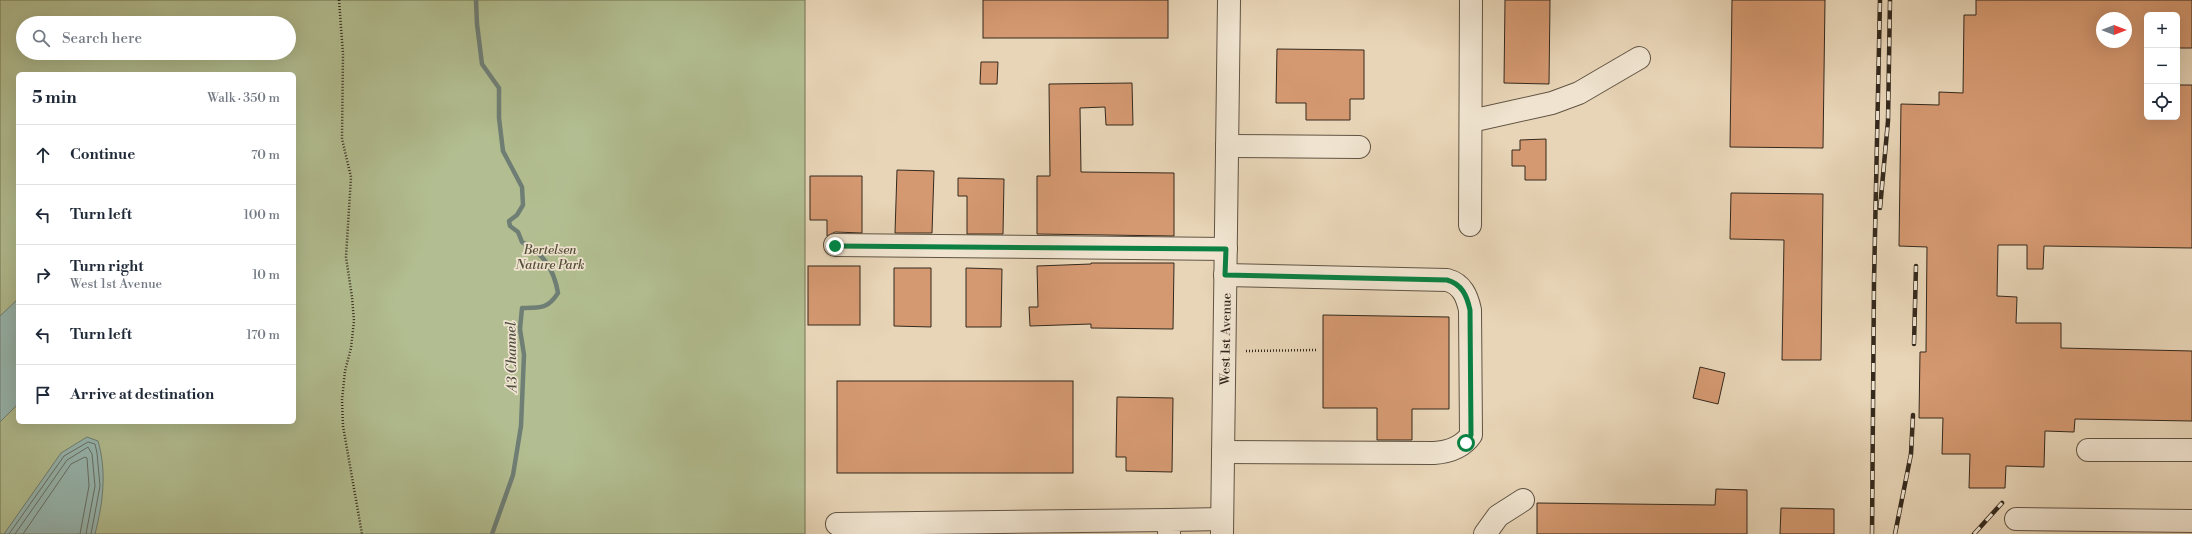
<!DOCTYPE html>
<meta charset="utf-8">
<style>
body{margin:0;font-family:"Libre Bodoni",serif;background:#f6f6f7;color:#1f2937}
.controls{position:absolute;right:12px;top:12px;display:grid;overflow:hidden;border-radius:6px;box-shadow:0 4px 16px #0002}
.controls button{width:36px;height:36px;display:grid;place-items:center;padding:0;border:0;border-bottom:1px solid #e0e1e3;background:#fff;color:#1f2937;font:20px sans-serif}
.compass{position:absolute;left:2096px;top:12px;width:36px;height:36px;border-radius:50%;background:#fff;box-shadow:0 4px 16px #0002;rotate:90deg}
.stop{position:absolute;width:12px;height:12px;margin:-9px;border:3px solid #0b8043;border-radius:50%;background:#fff}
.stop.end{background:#0b8043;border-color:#fff;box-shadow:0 1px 4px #0008}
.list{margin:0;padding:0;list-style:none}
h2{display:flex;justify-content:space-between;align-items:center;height:52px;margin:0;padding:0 16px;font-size:17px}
h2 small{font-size:13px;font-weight:400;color:#747a83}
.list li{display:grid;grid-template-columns:26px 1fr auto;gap:12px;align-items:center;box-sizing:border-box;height:60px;padding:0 16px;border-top:1px solid #e0e1e3}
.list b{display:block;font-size:15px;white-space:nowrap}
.list p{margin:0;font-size:13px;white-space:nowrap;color:#747a83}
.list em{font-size:13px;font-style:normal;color:#747a83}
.icon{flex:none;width:22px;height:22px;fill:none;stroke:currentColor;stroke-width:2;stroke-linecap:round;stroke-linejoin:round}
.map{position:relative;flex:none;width:2192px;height:534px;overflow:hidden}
.search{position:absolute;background:#fff;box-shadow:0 4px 16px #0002;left:16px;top:16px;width:280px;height:44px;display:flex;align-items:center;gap:10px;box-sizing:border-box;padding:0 14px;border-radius:22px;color:#747a83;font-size:15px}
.panel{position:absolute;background:#fff;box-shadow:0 4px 16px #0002;left:16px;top:72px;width:280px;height:352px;border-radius:6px}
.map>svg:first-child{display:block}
.green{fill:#b2be91;stroke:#737457;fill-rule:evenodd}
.water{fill:#97b8b2;stroke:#6f7f76}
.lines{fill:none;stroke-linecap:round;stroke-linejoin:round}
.shore{stroke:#667068;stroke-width:1}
.stream{stroke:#6f7f76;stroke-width:4.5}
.building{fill:#d59971;stroke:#34291d;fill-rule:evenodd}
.minor-casing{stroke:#615444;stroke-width:24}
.path{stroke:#34291d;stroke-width:2.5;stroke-dasharray:1 2;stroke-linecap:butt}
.minor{stroke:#f0e4d0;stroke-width:22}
.rail-casing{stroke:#34291d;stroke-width:4.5}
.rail{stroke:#f0e4d0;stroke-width:3;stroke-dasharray:9;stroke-linecap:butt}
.route{stroke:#0b8043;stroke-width:5}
.labels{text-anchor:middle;stroke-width:3.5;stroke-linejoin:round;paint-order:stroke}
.park-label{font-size:13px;font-style:italic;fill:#544e3a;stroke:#f0e4d0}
.street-label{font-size:13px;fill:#34291d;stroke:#f0e4d0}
.water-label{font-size:14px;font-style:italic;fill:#4d4d42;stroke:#f0e4d0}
</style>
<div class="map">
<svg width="2192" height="534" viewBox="0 0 2192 534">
<rect width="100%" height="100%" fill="#e8d5b7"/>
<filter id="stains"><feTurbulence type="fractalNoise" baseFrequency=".005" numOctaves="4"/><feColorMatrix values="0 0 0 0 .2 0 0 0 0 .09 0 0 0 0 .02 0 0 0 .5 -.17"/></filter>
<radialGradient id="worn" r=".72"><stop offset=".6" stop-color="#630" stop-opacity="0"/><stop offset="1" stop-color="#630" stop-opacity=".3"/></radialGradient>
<path class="green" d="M0 0H805V534H0ZM23 23H289V53H23ZM18 74H294V422H18Z"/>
<g class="water">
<path d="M18 299V404L0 422V316Z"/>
<path d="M87 437 98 441C107 472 103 503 95 534H4L61 453Z"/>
</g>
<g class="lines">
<g class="shore">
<path d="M9 534 64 456 88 442 95 444 97 453 100 486 91 534"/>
<path d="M15 534 67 460 88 447 92 454 95 486 86 534"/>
<path d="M23 534 71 464 85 457 87 458 89 486 80 534"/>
</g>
<path class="stream" d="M476 0 477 24 482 64 499 88V118L503 151 522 187 523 205 517 215 509 221 510 226 518 232 522 242C543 253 554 269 558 293 548 309 540 308 522 308L520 329 524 355 521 426 513 475 492 534"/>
</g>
<g class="building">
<rect x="983" y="0" width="185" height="38"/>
<path d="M1505 0H1550L1549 84 1504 83Z"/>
<path d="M1732 0H1825L1823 148 1730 147Z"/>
<path d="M1976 0H2192V48H2177V15H2147V117H2177V85H2192V248L2044 246 2043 269H2027V245H1998L1997 296 2017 297 2016 323H2061V348L2192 351V421L2075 419 2074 432 2045 431 2044 467 2006 466 2005 488H1969L1970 454H1942L1943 418H1919L1920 352H1926L1927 247 1899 246 1901 104 1939 105V92L1963 93 1964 15H1976ZM2102 18H2126V42H2102Z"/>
<path d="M1277 49 1364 50V99H1350V120H1306V103H1276Z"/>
<path d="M981 62H998L997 84H980Z"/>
<path d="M1132 83 1133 125H1106L1105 107 1080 108 1081 172 1174 173V236L1037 234V176H1050L1049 84Z"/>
<path d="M1546 139V180H1525V166H1512V150H1520V140Z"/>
<path d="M897 170 934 171 932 233H895Z"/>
<path d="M810 176H862V233L835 232 827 236V220H810Z"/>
<path d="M958 178 1004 179 1003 234H967V196H958Z"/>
<path d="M1731 193 1823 194 1821 360H1782L1784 240 1730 239Z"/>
<path d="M1091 263H1174L1173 329 1091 328V324L1030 326 1029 307H1038L1037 266 1091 264Z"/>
<rect x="808" y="266" width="52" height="59"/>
<path d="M894 268H931V327L894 326Z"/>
<path d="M966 268 1002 269 1001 327H966Z"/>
<path d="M1323 315 1449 317V409H1412V440H1377V408H1323Z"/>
<path d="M1700 367 1725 373 1718 404 1693 398Z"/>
<rect x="837" y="381" width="236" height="92"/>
<path d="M1117 397 1173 398 1172 472 1126 471V457H1116Z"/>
<path d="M1716 489 1747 490V534H1537V503L1715 505Z"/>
<path d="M1781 508 1834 509V534H1780Z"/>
</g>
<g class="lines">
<g class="minor-casing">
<g id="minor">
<path d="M1471 121 1552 103 1579 93 1639 58"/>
<path d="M1227 146 1359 147"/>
<path d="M1470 225 1471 0"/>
<path d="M835 245 1226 249"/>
<path d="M2088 450H2192"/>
<path d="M1223 452 1434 453C1449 452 1462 448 1471 435L1470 310C1467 296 1462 284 1447 280L1225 275"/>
<path d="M2016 519 2192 521"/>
<path d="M837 524 1169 520"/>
<path d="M1169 534V520L1222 519"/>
<path d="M1222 534 1229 0"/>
<path d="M1485 534 1498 516 1523 500"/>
</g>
</g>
<g class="path">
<path d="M339 0 343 54 342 139 351 177 346 257 352 297 354 321 351 348 345 371 342 400 343 426 362 534"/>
<path d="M1246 351 1317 350"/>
</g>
<use href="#minor" class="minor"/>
<g class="rail-casing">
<g id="rail">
<path d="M1880 208 1888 121 1890 0"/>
<path d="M1914 344 1916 266"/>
<path d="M1872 534 1874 281 1880 0"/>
<path d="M1895 534 1911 454 1913 415"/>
<path d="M1974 534 2002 503"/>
</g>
</g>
<use href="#rail" class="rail"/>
</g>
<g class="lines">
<path class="route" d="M835 246 1226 249 1225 275 1447 280C1462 284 1467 296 1470 310L1471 435 1466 443"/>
</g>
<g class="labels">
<g class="park-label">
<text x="550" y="254">Bertelsen<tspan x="550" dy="15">Nature Park</tspan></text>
</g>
<g class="street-label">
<text transform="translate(1225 339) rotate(-89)" y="5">West 1st Avenue</text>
</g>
<g class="water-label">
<text transform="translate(511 357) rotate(-91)" y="5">A3 Channel</text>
</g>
</g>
<rect width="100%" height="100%" filter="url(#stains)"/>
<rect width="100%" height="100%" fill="url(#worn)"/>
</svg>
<div class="controls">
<button>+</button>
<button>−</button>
<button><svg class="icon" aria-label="locate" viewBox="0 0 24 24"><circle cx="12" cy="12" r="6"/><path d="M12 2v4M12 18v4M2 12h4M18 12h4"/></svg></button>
</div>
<svg class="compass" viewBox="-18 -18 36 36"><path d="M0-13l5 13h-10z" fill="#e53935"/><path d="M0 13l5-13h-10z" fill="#747a83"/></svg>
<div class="stop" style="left:1466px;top:443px"></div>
<div class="stop end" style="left:835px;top:246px"></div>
<div class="search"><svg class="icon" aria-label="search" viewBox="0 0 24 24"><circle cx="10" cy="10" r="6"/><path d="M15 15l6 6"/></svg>Search here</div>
<section class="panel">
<h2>5 min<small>Walk · 350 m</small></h2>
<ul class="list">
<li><svg class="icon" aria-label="ahead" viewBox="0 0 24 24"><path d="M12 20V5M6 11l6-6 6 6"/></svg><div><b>Continue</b></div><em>70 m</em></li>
<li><svg class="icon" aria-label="left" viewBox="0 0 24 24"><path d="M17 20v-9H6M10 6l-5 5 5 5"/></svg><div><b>Turn left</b></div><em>100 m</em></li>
<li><svg class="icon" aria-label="right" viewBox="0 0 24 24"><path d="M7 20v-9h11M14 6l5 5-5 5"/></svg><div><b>Turn right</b><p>West 1st Avenue</p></div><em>10 m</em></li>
<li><svg class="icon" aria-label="left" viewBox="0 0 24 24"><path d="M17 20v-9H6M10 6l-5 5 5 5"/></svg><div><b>Turn left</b></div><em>170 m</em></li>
<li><svg class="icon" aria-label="arrive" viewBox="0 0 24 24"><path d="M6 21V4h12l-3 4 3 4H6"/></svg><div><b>Arrive at destination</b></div></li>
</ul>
</section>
</div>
